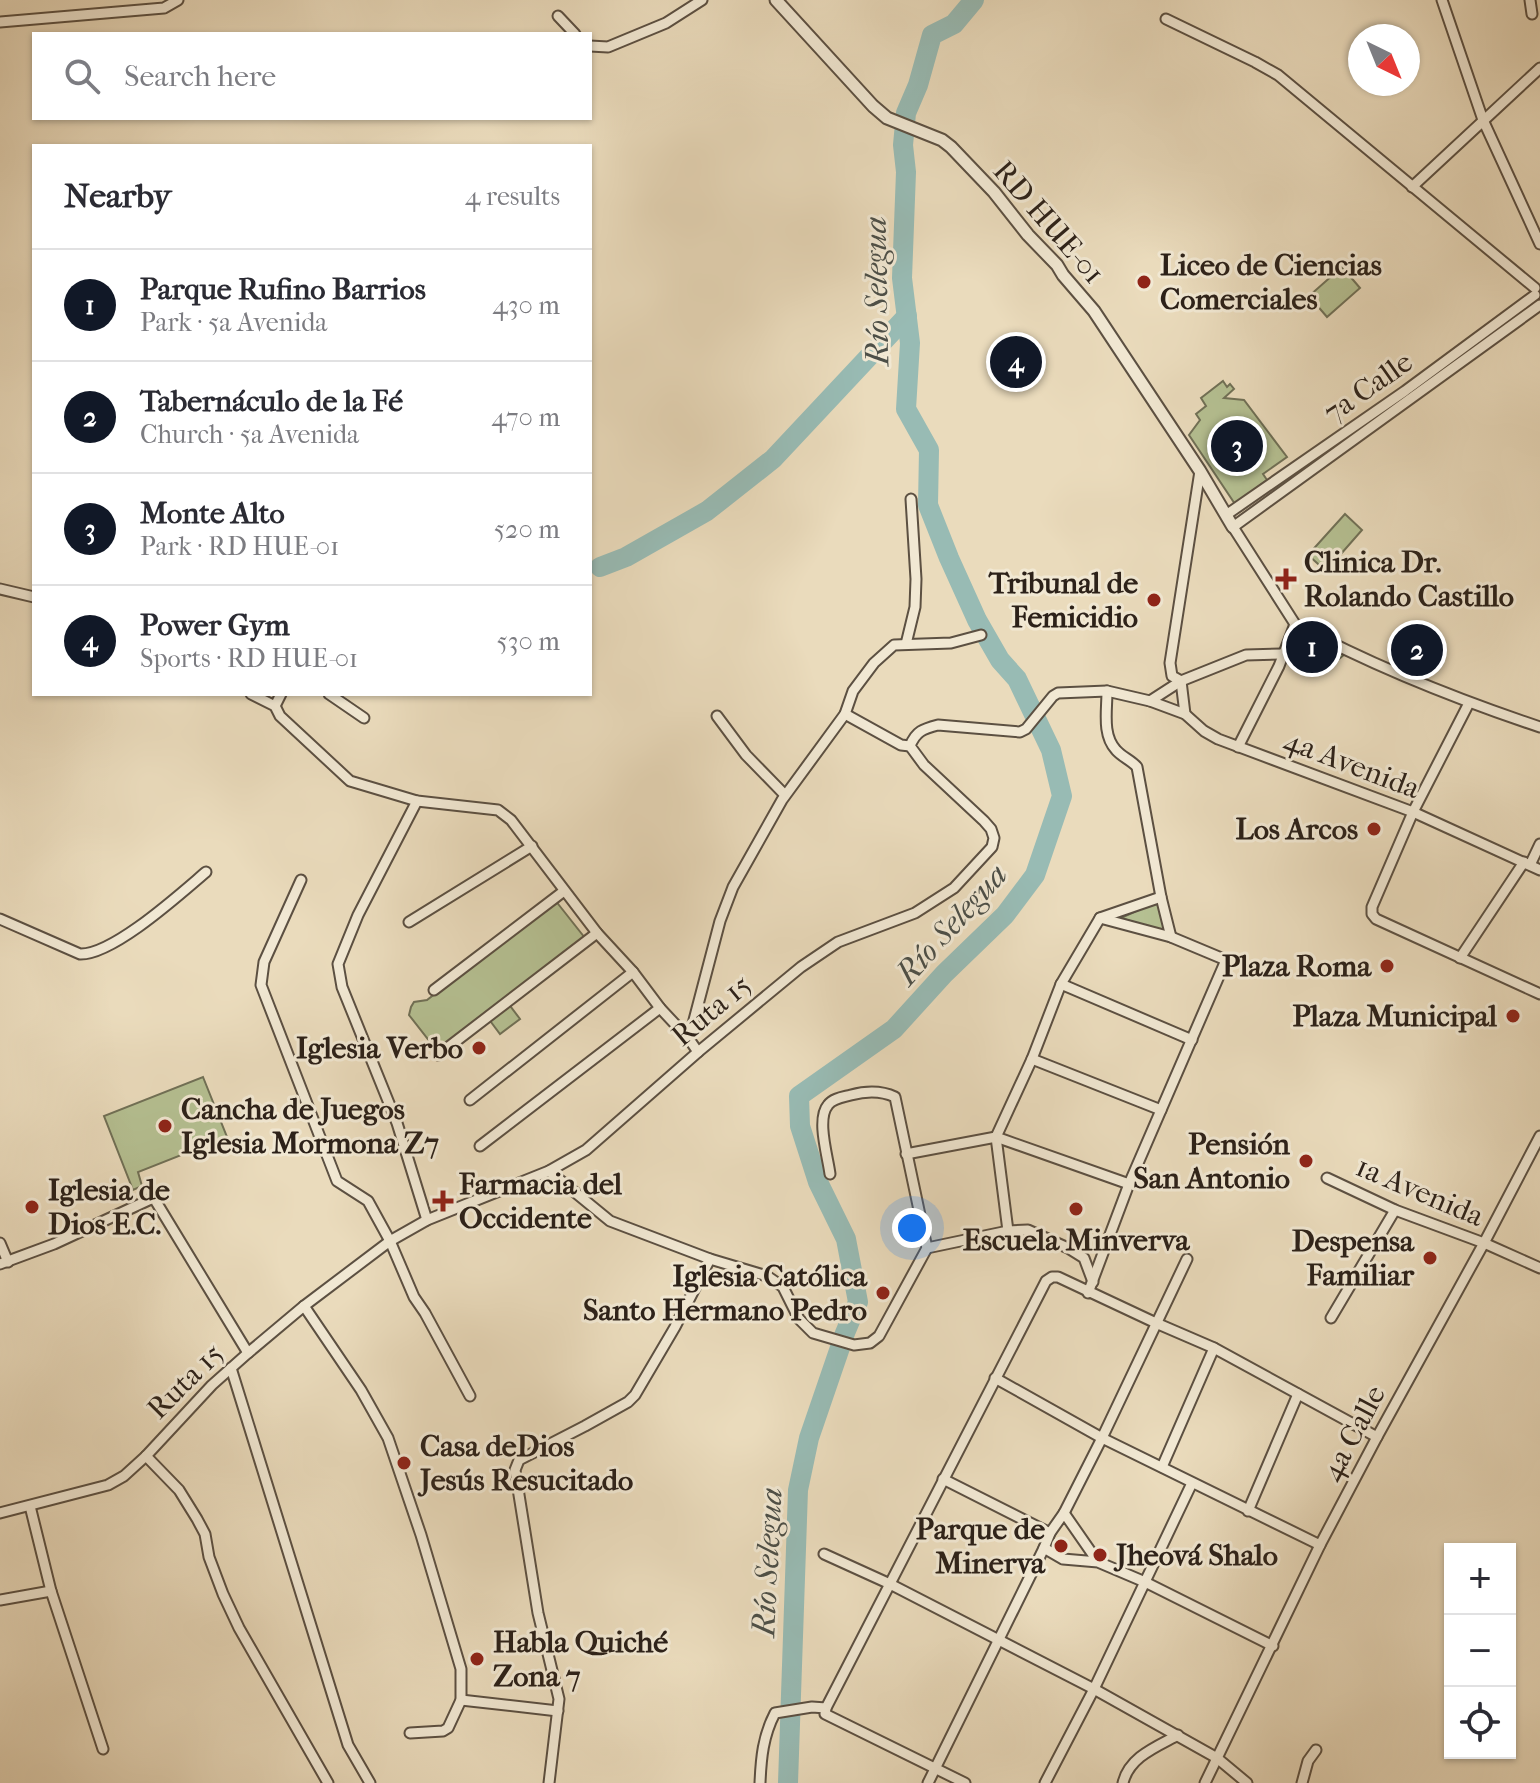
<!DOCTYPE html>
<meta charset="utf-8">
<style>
body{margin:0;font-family:"IM FELL French Canon",serif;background:#f2f2f3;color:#2b2b33}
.controls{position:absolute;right:24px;bottom:24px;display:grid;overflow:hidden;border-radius:0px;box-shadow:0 2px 6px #0004}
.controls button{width:72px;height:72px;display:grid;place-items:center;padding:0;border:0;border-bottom:2px solid #e1e1e2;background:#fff;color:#2b2b33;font:40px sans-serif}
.compass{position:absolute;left:1348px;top:24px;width:72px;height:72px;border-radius:50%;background:#fff;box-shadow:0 2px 6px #0004;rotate:137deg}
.you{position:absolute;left:912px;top:1228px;width:28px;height:28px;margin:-20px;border:6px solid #fff;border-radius:50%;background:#1a73e8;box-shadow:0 0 0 12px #1a73e833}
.badge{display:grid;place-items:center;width:52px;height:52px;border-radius:50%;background:#111827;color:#fff;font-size:26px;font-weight:700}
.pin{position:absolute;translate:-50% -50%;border:4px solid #fff;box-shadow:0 2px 8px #0006}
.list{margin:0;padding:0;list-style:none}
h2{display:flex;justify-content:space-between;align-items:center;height:104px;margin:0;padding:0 32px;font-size:34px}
h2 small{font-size:26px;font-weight:400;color:#7c7c81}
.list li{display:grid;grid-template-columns:52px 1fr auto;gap:24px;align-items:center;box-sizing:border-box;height:112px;padding:0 32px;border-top:2px solid #e1e1e2}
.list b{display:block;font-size:30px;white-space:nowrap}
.list p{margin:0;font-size:26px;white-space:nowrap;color:#7c7c81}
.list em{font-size:26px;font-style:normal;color:#7c7c81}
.icon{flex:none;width:44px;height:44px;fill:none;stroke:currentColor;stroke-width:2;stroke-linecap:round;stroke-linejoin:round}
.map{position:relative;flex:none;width:1540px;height:1783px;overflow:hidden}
.search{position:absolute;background:#fff;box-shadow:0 2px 6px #0004;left:32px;top:32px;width:560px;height:88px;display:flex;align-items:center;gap:20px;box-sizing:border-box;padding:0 28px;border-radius:0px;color:#7c7c81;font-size:30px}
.panel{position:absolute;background:#fff;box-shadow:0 2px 6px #0004;left:32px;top:144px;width:560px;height:552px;border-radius:0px}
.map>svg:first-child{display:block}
.green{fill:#b5c092;stroke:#707056;stroke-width:2}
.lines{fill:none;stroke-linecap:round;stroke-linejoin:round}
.river{stroke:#98bbb4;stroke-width:20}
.minor-casing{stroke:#5c5042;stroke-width:13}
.tertiary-casing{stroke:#5c5042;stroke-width:15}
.minor{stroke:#f1e8d3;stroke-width:9}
.tertiary{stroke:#f1e8d3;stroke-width:11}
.poi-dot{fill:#8f2418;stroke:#f1e8d3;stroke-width:3}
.labels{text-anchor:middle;stroke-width:6;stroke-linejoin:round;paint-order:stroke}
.street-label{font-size:30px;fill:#2c2119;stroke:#f1e8d3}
.poi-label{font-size:30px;font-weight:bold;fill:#2c2119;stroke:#f1e8d3;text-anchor:end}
.water-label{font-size:32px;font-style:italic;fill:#4c4f48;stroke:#f1e8d3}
</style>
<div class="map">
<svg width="1540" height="1783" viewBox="0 0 1540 1783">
<rect width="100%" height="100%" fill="#eadbbc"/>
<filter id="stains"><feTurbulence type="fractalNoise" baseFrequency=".0025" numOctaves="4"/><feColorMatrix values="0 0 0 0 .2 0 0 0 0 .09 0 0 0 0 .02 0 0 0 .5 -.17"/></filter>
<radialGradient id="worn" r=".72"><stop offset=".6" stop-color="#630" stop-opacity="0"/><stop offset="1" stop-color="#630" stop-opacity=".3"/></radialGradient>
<g class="green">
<path d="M1342 267 1360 288 1327 317 1309 296Z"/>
<path d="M1223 381 1227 387 1230 384 1234 389 1224 398 1244 400 1287 457 1263 474 1267 480 1235 504 1189 435 1200 420 1196 414 1206 406 1201 398Z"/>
<path d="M1345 514 1362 530 1326 571 1308 555Z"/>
<path d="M1297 631 1322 640 1345 654 1339 659 1286 660Z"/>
<path d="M555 900 585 938 438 1052 409 1015 411 1007 414 1002 427 1000Z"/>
<path d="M1160 900 1165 932 1121 918Z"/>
<path d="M508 1003 520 1019 500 1034 488 1018Z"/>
<path d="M203 1077 227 1137 138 1172 142 1186 133 1190 104 1116Z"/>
</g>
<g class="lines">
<g class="river">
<path d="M600 567 626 557 707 511 773 459 907 316"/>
<path d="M788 1783 798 1490 809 1438 845 1333 858 1302 846 1239 818 1182 800 1126 799 1096 894 1029 944 974 1005 915 1035 875 1062 796 1051 750 1017 679 1000 660 977 620 949 558 928 505 929 450 906 409 910 343 902 278 906 172 903 145 906 113 918 85 932 35 954 24 974 0"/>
</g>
<g class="minor-casing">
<g id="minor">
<path d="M1442 0 1483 120 1540 244"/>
<path d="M1530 0 1532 14"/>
<path d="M558 16 575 34"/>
<path d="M1166 19 1255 62 1278 75 1535 288"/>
<path d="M0 22 164 8 178 0"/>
<path d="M590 46 608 47 666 23 702 0"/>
<path d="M1412 187 1540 68"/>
<path d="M1226 515 1405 391 1535 295"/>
<path d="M0 589 34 597"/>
<path d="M1295 624 1233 527 1540 305"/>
<path d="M1295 624C1373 666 1456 699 1540 727"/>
<path d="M906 644 915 607 916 579 911 499"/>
<path d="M1107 691C1107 711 1102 735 1116 750 1122 757 1131 760 1137 767L1161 897 1171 937"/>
<path d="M251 694 275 706 280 716 350 781 417 801 498 810 511 820 597 933 633 972 660 1008 689 1039 698 1052"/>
<path d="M329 694 364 718"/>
<path d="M1150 701 1181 681 1246 655 1282 654"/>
<path d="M1469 703 1413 812 1372 907V914L1376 919 1540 994"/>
<path d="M275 706 281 694"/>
<path d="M845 714 901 745 910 746"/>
<path d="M1185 714 1181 681 1172 676 1170 663 1200 471"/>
<path d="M717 716 746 755 785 795"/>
<path d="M1238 747 1279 666 1295 624"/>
<path d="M417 801 358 915 338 964 342 987 397 1123 427 1220"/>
<path d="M1530 865 1540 844"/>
<path d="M301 880 264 962 261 985 337 1181 368 1201 390 1241 414 1297 425 1313 470 1396"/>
<path d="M0 919 80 954C113 955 180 894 206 872"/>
<path d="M409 922 532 846"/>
<path d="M1460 958 1524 862"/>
<path d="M1061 984 1192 1040"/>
<path d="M434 990 564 891"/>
<path d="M689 1039 720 921 733 887 782 800 845 714 853 691 874 663 894 645 951 643 981 635"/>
<path d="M438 1055 597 933"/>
<path d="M1032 1059 1161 1110"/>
<path d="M470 1100 633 972"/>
<path d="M480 1146 660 1008"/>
<path d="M906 1154 996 1137 1129 1184"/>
<path d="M549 1171 610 1221 710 1259 767 1276 783 1287 799 1319 813 1333 854 1345 870 1343 879 1336 927 1248 895 1097C880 1090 866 1091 851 1095 844 1097 833 1098 828 1105 816 1119 828 1157 830 1174"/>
<path d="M1327 1178 1395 1210 1484 1243 1540 1268"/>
<path d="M1008 1231 996 1137 1032 1059 1061 984 1100 918 1161 897"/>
<path d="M0 1243 8 1262"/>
<path d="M927 1248 1008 1231 1028 1230 1068 1248 1084 1258 1093 1282"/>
<path d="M0 1264 54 1244 151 1199 155 1200 248 1353"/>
<path d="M1088 1293 1129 1184 1226 960 1171 937 1100 918"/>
<path d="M304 1306 361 1390 388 1438 421 1535 461 1669V1700L448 1728 443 1731 410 1733"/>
<path d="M1331 1318 1395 1210"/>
<path d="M231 1368 348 1745 370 1783"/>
<path d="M995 1378 1102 1438 1320 1545"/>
<path d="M146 1456 179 1490 197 1519 205 1534 209 1557 223 1594 239 1628 328 1783"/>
<path d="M1162 1467 1214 1348"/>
<path d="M943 1479 1050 1533"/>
<path d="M30 1506 51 1591 103 1749"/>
<path d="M1248 1511 1298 1394"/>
<path d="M0 1513 108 1485 124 1476 146 1456 212 1385 248 1353 304 1306 390 1241 427 1220 549 1171 586 1150 698 1052 801 967 838 942 915 913 954 888 992 847 994 838 991 829 984 821 924 765 910 746C916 731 923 729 938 725L1020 732 1026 729 1053 696 1058 693 1107 691 1150 701 1185 714 1204 731 1218 739 1413 812 1540 870"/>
<path d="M1064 1513 1102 1438 1187 1259"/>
<path d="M824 1554 890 1584 1094 1689 1217 1758 1247 1783"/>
<path d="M1098 1562 1064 1513 1050 1533 1044 1548 1063 1559 1098 1562 1145 1582 1273 1646"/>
<path d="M0 1600 51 1591"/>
<path d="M461 1700 558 1711"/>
<path d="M549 1783 559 1699 538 1613 515 1470 519 1460 585 1426 628 1402 635 1395 675 1327 710 1259"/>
<path d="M760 1783C761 1758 763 1736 775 1713L812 1707 826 1708"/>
<path d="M928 1783 1044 1548"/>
<path d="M965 1783 825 1714 826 1708 1046 1281 1052 1277H1058L1156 1323 1214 1348 1377 1437"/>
<path d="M1045 1783 1094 1689 1192 1483"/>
<path d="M1123 1783C1129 1757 1156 1747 1178 1735"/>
<path d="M1205 1783 1320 1545 1377 1437 1484 1243 1540 1136"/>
<path d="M1302 1783 1308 1761 1316 1750"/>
</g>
</g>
<g class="tertiary-casing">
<path id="tertiary" d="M776 0 873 106 887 118 942 140 951 147 994 192 1028 235 1057 265 1063 275 1094 311 1200 471 1233 527"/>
</g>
<use href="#minor" class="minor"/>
<use href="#tertiary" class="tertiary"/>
</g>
<g class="poi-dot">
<circle cx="1144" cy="282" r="8"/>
<path d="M1282 567h8v8h8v8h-8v8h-8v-8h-8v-8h8z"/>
<circle cx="1154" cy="600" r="8"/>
<circle cx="1374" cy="829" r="8"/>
<circle cx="1387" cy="966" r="8"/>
<circle cx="1513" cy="1016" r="8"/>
<circle cx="479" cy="1048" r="8"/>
<circle cx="165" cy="1126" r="8"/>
<circle cx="1306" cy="1161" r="8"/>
<path d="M439 1189h8v8h8v8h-8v8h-8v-8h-8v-8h8z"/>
<circle cx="32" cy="1207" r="8"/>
<circle cx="1076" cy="1209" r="8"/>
<circle cx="1430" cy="1258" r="8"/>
<circle cx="883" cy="1293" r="8"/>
<circle cx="404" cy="1463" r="8"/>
<circle cx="1061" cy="1546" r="8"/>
<circle cx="1100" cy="1555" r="8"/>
<circle cx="477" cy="1659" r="8"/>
</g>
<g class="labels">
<g class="street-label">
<text transform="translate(1049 222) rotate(49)" y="10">RD HUE-01</text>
<text transform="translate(1368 387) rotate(-35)" y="10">7a Calle</text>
<text transform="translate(1352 764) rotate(21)" y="10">4a Avenida</text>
<text transform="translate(711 1010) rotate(-40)" y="10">Ruta 15</text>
<text transform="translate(1420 1191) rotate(23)" y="10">1a Avenida</text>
<text transform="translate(185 1381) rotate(-45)" y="10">Ruta 15</text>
<text transform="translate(1353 1433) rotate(-62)" y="10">4a Calle</text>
</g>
<g class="poi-label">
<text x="1160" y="275" text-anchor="start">Liceo de Ciencias<tspan x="1160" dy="34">Comerciales</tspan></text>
<text x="1304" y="572" text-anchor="start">Clinica Dr.<tspan x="1304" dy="34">Rolando Castillo</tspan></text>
<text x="1138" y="593">Tribunal de<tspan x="1138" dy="34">Femicidio</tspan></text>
<text x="1358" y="839">Los Arcos</text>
<text x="1371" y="976">Plaza Roma</text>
<text x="1497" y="1026">Plaza Municipal</text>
<text x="463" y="1058">Iglesia Verbo</text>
<text x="181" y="1119" text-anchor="start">Cancha de Juegos<tspan x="181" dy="34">Iglesia Mormona Z7</tspan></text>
<text x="1290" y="1154">Pensión<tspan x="1290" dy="34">San Antonio</tspan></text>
<text x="459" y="1194" text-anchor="start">Farmacia del<tspan x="459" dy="34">Occidente</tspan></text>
<text x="48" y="1200" text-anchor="start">Iglesia de<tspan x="48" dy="34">Dios E.C.</tspan></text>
<text x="1076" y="1250" text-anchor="middle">Escuela Minverva</text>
<text x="1414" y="1251">Despensa<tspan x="1414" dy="34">Familiar</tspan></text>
<text x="867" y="1286">Iglesia Católica<tspan x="867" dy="34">Santo Hermano Pedro</tspan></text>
<text x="420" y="1456" text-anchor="start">Casa deDios<tspan x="420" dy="34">Jesús Resucitado</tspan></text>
<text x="1045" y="1539">Parque de<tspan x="1045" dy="34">Minerva</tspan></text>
<text x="1116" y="1565" text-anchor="start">Jheová Shalo</text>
<text x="493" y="1652" text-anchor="start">Habla Quiché<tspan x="493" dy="34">Zona 7</tspan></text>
</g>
<g class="water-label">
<text transform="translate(876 291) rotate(-91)" y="11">Río Selegua</text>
<text transform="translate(951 924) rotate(-48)" y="11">Río Selegua</text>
<text transform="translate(767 1562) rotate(-87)" y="11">Río Selegua</text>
</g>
</g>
<rect width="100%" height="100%" filter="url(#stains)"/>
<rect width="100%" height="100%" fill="url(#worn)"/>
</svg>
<div class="controls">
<button>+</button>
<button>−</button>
<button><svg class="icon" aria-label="locate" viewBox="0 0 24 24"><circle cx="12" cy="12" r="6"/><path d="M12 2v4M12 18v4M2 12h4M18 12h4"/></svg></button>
</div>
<svg class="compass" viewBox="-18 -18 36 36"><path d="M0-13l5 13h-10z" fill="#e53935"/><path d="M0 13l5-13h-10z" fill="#7c7c81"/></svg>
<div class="you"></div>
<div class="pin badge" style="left:1312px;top:647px">1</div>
<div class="pin badge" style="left:1417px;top:650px">2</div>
<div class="pin badge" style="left:1237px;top:446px">3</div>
<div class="pin badge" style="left:1016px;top:362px">4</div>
<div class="search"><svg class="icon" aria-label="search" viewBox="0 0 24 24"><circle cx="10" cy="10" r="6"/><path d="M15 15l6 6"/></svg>Search here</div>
<section class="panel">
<h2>Nearby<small>4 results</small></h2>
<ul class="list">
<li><span class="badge">1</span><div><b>Parque Rufino Barrios</b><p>Park · 5a Avenida</p></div><em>430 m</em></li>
<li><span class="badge">2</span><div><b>Tabernáculo de la Fé</b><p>Church · 5a Avenida</p></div><em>470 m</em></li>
<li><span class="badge">3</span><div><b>Monte Alto</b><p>Park · RD HUE-01</p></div><em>520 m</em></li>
<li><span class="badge">4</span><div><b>Power Gym</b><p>Sports · RD HUE-01</p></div><em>530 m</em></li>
</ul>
</section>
</div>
